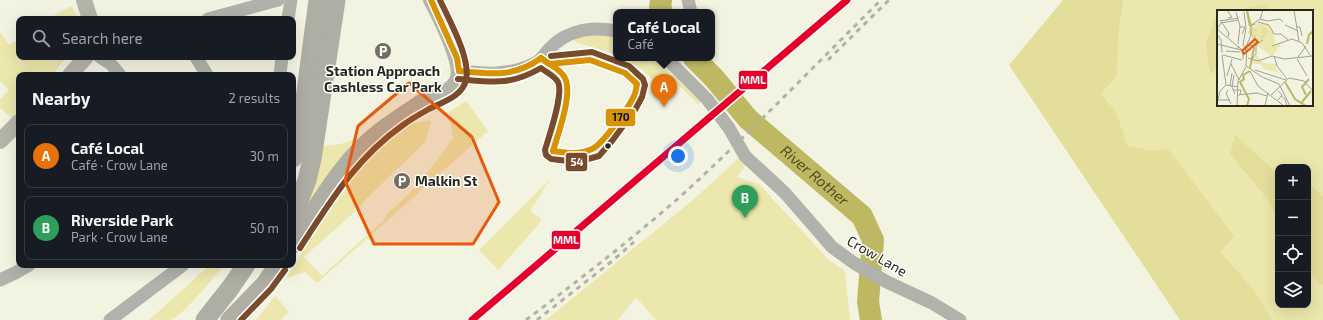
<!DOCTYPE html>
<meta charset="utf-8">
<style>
body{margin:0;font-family:"Exo 2",sans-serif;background:#242831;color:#f1f3f6}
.controls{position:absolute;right:12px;bottom:12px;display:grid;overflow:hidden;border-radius:8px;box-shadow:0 4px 16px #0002}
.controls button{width:36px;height:36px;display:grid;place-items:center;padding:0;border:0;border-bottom:1px solid #363941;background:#171b24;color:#f1f3f6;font:20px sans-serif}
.you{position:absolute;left:678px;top:156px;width:14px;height:14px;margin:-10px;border:3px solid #fff;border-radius:50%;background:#1a73e8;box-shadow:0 0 0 6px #1a73e833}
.badge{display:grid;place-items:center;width:26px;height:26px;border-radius:50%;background:#db2777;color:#fff;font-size:13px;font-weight:700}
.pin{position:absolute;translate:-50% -33px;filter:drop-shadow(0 1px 2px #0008)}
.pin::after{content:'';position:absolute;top:21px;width:14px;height:12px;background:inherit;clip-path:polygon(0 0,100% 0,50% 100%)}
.popup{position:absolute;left:613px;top:9px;width:102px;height:52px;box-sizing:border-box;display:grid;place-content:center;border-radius:8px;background:#171b24;filter:drop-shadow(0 1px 3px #0005);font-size:13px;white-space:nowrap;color:#9ea1a6}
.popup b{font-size:15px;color:#f1f3f6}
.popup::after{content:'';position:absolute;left:50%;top:100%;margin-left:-8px;border:8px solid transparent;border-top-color:#171b24}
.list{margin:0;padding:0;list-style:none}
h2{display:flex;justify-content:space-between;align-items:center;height:52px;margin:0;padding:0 16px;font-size:17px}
h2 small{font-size:13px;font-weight:400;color:#9ea1a6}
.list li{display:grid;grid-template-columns:26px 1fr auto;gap:12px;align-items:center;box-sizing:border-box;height:64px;margin:0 8px 8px;padding:0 8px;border:1px solid #363941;border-radius:8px}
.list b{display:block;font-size:15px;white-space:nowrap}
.list p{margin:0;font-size:13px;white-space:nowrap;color:#9ea1a6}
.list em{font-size:13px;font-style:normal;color:#9ea1a6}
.icon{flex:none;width:22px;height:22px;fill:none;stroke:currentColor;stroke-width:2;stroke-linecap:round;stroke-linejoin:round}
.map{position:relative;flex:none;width:1323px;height:320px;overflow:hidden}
.search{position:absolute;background:#171b24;box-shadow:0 4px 16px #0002;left:16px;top:16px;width:280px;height:44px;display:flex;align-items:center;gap:10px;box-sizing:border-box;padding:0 14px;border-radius:8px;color:#9ea1a6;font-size:15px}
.panel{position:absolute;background:#171b24;box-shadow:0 4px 16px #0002;left:16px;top:72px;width:280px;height:196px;border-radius:8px}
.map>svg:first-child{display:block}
.green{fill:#ece7ac;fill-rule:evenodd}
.forest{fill:#e3de9a}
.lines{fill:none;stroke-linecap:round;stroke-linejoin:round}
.river{stroke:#bfb863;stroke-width:22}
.minor{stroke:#b2b2ac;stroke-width:13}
.major{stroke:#b4b4ab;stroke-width:16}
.highway{stroke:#afaea4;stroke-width:19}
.rail{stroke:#b2b2a8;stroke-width:3;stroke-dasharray:5 5;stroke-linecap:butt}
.bus-1-casing{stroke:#fff;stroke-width:9}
.bus-2-casing{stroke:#fff;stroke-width:9}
.bus-1{stroke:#d89304;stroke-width:6}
.bus-2{stroke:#7a4b2a;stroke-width:6}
.rail-1-casing{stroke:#fff;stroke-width:10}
.rail-1{stroke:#e4002b;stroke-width:7}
.marked{fill:#e8590c;fill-opacity:0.2;stroke:#e8590c;stroke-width:3;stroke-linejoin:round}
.bus-dot{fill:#29281c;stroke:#fff;stroke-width:1.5}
.labels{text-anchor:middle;stroke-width:3;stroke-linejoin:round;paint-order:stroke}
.poi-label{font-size:14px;font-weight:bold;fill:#29281c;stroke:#fff}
.street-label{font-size:14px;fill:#29281c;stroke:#fff}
.water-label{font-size:15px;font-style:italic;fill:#514d21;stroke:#fff}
.inset-river{fill:none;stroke:#bfb863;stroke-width:2}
.inset-road{fill:none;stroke:#a2a293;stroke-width:1}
.view{fill:#e8590c;fill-opacity:0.15;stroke:#e8590c;stroke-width:2}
.inset-edge{fill:none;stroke:#29281c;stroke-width:2}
.line-badge{stroke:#fff;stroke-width:1.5}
.badge-label{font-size:11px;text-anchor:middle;font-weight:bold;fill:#fff}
.pale-badge-label{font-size:11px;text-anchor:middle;font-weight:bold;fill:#111}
</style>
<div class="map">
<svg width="1323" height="320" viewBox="0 0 1323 320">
<rect width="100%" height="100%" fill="#f3f3e2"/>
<g class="green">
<path d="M1063 0H1323V320H1181ZM1218 11H1312V105H1218ZM1278 167H1308V305H1278Z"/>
<path d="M71 6 77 15 79 19H48Z"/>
<path d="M0 32 9 45 19 40V57H67L52 75H19V112L13 119 0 108V99L9 90 0 81Z"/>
<path d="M602 34 616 36V54L575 42 573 36Z"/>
<path d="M623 58H655L701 102 698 104 673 80 663 76 660 81 656 83 644 71Z"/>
<path d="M466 101 488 131 317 283 305 272 286 279 327 212 353 172 384 140 412 123 432 120 425 142 366 199 359 208 304 257 322 276 383 221 390 211 407 196 434 164 453 138 449 112Z"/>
<path d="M369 134 304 218 321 146C338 146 353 141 369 134Z"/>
<path d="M740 157 746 165 737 177 759 184 829 260 845 271 850 320H656L636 297 618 320H546L694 199Z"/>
<path d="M550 179 530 211 541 219 539 224 498 270 479 250Z"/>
<path d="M210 265H224C216 275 181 318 170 320 164 320 155 320 149 320Z"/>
<path d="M275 296 289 312 280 320H256Z"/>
</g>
<g class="forest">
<path d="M1063 0H1123L1118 37 1117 75 1101 94 1116 112 1127 146 1153 151 1168 149 1234 236 1220 252 1253 289 1272 320H1180L1009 65Z"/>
<path d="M1268 4 1267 11H1231Z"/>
<path d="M1217 14 1218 67 1210 75 1206 43Z"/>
<path d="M1235 135 1278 174V219L1267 198 1230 154Z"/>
<path d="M1308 187H1313L1323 197V285L1318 282 1308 270Z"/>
</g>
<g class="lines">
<g class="river">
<path d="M661 0 660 8 662 12"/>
<path id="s1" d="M694 58 714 78 748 119 862 216 873 240 868 302 871 320"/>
</g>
<g class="minor">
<path d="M688 0 691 12"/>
<path d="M208 19 278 0"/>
<path d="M288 19 291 0"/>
<path d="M100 57 111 64 120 75"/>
<path d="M196 57 207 75"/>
<path d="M666 58 707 99 729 128 745 156 785 193 832 247 854 263 887 282 932 303 960 320"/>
<path d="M459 71C486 74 509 76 535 63 542 60 545 53 550 48 568 30 592 26 616 31"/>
<path d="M280 75 282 57"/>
<path d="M0 280 15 273 29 265"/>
<path d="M110 320 183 265"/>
</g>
<g class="major">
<path d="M84 0 90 19"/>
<path d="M70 75 86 57"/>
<path d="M424 102C436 97 454 91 458 78 463 62 439 15 431 0"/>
<path d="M0 141 19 122"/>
</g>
<g class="highway">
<path d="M293 158 301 129 318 0"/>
<path d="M293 217 307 180 312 159 336 0"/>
<path d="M293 244C319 205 342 162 379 133 393 122 409 112 424 102"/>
<path d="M205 320 231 287 246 265"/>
<path d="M230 320 265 284 278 265"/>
</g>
<g class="rail">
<path d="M828 60 889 0"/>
<path d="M526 320C579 280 632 239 682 195 750 133 815 65 881 0"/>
<path d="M537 320 611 262 634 242"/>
</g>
<g class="bus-1-casing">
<g id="bus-1">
<path d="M431 0 457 58 459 71"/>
<path d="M541 58 549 64 590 60 625 73 637 84C636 88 636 92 634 96 629 107 602 145 592 149 579 155 567 153 553 151"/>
<path d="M541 58C548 64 561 69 565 78 573 94 558 134 553 151"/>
<path d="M459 71C490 74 514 78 541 58"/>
</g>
</g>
<g class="bus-2-casing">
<g id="bus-2">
<path d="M458 79C492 82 510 86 541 68 546 72 555 76 558 82 564 94 549 136 545 150L546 155 551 159 577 162 599 156 612 141 635 110 642 97 645 85 643 79 629 66 592 52 551 56"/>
<path d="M300 248C330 202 356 158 403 125 411 119 420 114 429 109 442 102 462 97 466 80 471 58 449 20 440 0"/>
<path d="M241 320 271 289 285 270"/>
</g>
</g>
<use href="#bus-1" class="bus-1"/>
<use href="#bus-2" class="bus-2"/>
<g class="rail-1-casing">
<path id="rail-1" d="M472 320 847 0"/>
</g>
<use href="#rail-1" class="rail-1"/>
</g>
<path class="marked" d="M409 83 472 137 499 202 473 244H374L345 181 358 126Z"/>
<defs>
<g id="parking-disc" transform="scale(0.9)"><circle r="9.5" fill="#706f61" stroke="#fff"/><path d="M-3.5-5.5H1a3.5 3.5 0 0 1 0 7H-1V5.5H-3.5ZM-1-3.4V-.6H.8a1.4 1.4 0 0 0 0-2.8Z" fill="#fff"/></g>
</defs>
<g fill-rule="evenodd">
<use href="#parking-disc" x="383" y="51"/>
<use href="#parking-disc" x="402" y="181"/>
</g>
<circle class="bus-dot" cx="608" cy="146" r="3.5"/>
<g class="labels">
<g class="poi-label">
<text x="383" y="76">Station Approach<tspan x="383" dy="16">Cashless Car Park</tspan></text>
<text x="415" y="186" text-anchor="start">Malkin St</text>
</g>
<g class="street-label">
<text transform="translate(877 256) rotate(30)" y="5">Crow Lane</text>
</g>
<g class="water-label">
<text dy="5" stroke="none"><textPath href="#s1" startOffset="169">River Rother</textPath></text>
</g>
</g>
<g transform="translate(1217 10)">
<rect width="96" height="96" fill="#f3f3e2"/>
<path d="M39 13 50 14 56 20 58 35 66 32 55 46 35 33V22L41 21 37 16ZM39 44 46 53 59 54V59L64 63 47 59 44 54H36L35 49 38 50Z" fill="#ece7ac"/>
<path d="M31 2 37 18 42 20 35 24H42L47 17 51 21 45 30H41L45 28 41 26H44L49 20 41 25 39 26 37 29 31 23 33 18V8L29 3Z" fill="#e3de9a"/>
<path class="inset-river" d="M30 0 33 15M30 1 33 16M90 34 92 25 96 21M33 58 37 38 35 35M68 72 78 89 89 96M89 85 85 77 92 69M85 92 94 81M30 96 32 89 23 72 27 69 26 65 33 61"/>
<path class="inset-road" d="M10 0 15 7 11 8M77 0 82 31M19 2 23 16 21 34M27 2 29 18 26 34 29 41M43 9 50 11 63 9 66 12M3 10 12 23 11 27M3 11 21 8M41 12 52 15 57 24H64L71 30M36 14 43 9 46 0M68 15 81 21M23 17H28L25 24M80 17H83L85 26M0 19 4 13 21 10M0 19 24 39M0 24 4 30 5 43M0 34 20 39M22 36 20 39 26 40V49M31 36 39 35 46 30M55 36 75 29 85 33 94 46M29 37 34 25V15L38 14M30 38 29 56 45 67 62 74 73 96M9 41 23 42M5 45 9 75M6 45 25 50M57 46 60 56 70 69M81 47 89 36M31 48 41 51 55 46 67 49 96 46M35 49 39 44V35M80 49 90 66M14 54 22 70M38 60 69 70M33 61 41 76 67 96M17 65 15 77 18 84M10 66 15 49M87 71 96 81M9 75 3 81 1 90H13M9 75 21 77M13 76 15 63M11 80 9 83 14 94M16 80H24L23 85M21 85 40 83 50 86M54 85 72 68 87 71M64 86 68 89 70 96M61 90 65 85 61 81M20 96 21 71 29 57M48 96 51 82"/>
<path class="view" d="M38 29 41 32 27 44 25 41Z"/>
<rect width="96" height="96" class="inset-edge"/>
</g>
<g class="line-badge">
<rect x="738" y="70" width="30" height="20" rx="4" fill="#e4002b"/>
<rect x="605" y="108" width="31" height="19" rx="4" fill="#d89304"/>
<rect x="565" y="152" width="23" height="20" rx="4" fill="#7a4b2a"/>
<rect x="551" y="230" width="30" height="20" rx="4" fill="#e4002b"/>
</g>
<g class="badge-label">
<text x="753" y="84">MML</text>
<text x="577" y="166">54</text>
<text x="566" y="244">MML</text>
</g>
<g class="pale-badge-label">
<text x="621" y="121">170</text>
</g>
</svg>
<div class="controls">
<button>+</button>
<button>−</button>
<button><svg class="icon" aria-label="locate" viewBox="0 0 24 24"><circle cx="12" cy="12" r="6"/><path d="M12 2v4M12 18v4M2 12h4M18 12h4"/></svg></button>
<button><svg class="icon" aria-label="layers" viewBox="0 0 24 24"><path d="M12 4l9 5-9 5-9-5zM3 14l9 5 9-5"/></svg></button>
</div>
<div class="you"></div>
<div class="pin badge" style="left:664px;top:107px;background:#e8710a">A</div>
<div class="popup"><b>Café Local</b>Café</div>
<div class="pin badge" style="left:745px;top:218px;background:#2e9e5b">B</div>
<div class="search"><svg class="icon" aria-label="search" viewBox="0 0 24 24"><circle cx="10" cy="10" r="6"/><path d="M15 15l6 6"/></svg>Search here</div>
<section class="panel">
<h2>Nearby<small>2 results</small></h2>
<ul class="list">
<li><span class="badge" style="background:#e8710a">A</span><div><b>Café Local</b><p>Café · Crow Lane</p></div><em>30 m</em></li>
<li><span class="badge" style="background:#2e9e5b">B</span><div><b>Riverside Park</b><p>Park · Crow Lane</p></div><em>50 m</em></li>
</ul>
</section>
</div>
